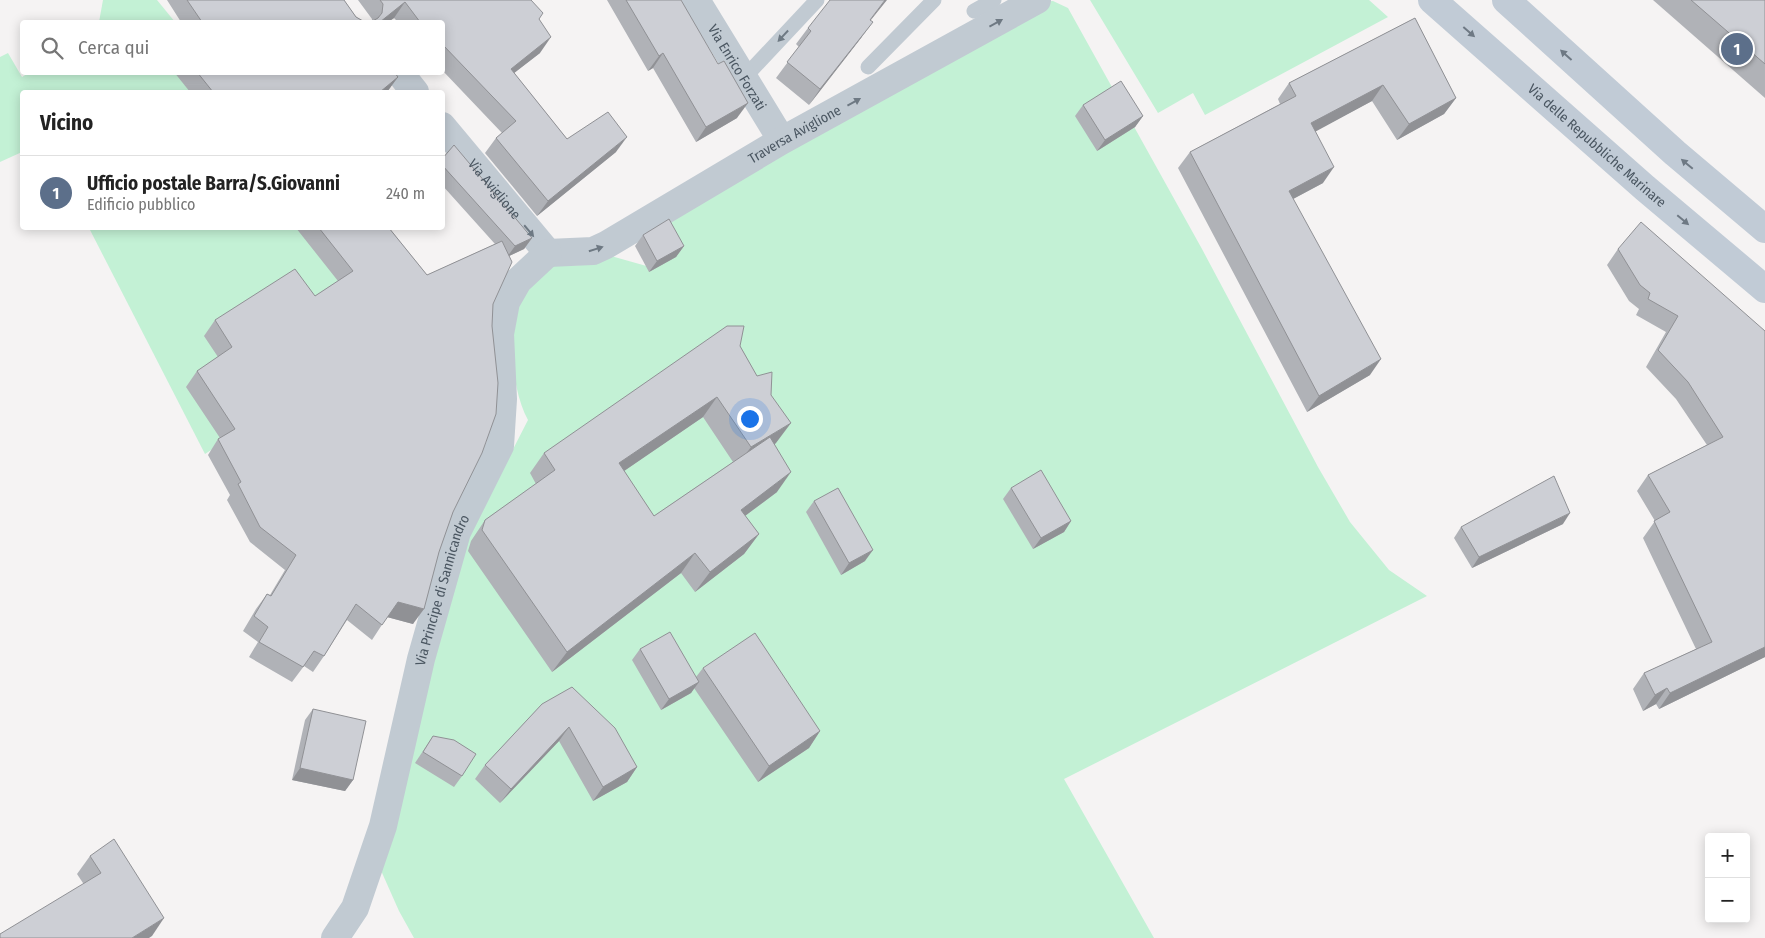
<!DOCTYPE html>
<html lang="it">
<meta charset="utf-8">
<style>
body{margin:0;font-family:"Fira Sans Condensed",sans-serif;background:#f6f6f6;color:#222}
.controls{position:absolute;right:15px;bottom:15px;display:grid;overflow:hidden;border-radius:5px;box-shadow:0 2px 12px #0003}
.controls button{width:45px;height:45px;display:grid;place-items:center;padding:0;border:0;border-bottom:1px solid #e0e0e0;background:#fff;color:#222;font:25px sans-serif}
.you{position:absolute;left:749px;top:418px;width:18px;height:18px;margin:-12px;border:4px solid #fff;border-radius:50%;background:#1a73e8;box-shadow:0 0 0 8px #1a73e833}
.badge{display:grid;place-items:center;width:32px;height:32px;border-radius:50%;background:#1a73e8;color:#fff;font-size:16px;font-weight:700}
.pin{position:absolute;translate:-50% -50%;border:2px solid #fff;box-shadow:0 1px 5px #0006}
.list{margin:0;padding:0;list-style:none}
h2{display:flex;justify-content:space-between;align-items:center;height:65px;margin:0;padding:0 20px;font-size:21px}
h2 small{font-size:16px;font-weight:400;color:#767676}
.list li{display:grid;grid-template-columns:32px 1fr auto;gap:15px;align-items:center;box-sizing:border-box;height:75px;padding:0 20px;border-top:1px solid #e0e0e0}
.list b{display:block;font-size:19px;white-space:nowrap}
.list p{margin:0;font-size:16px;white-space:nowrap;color:#767676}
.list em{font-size:16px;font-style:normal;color:#767676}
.icon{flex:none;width:28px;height:28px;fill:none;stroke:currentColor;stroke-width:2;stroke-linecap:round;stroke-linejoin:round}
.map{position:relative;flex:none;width:1765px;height:938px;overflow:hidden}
.search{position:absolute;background:#fff;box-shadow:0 2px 12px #0003;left:20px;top:20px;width:425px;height:55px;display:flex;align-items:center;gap:12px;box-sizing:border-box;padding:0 18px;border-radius:5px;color:#767676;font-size:19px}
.panel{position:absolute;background:#fff;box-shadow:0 2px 12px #0003;left:20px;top:90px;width:425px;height:140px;border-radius:5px}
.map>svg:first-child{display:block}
.green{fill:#c3f1d5}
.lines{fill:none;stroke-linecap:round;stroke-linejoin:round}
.service{stroke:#c1cad2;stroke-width:15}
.minor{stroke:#c1cad2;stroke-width:28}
.secondary{stroke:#c1cbd6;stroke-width:28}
.wall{fill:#b0b2b7;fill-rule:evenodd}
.shaded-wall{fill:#909195}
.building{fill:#cdcfd5;stroke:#909195}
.oneway{fill:#6e7983}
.oneway2{fill:#6e7984}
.labels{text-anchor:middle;stroke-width:4;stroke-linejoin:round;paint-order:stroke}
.street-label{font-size:14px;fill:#4a5661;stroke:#fff}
</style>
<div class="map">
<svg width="1765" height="938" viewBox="0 0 1765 938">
<rect width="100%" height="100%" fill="#f5f3f3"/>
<g class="green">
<path d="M103 0H157L175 22H99Z"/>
<path d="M1090 0H1369L1388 17 1205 115 1193 93 1158 113Z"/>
<path d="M1053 1 1068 8 1202 249 1318 467 1350 522 1389 570 1427 596 1064 779 1154 938H414L399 911 379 866 466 541 528 420C511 389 506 327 523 296 529 285 542 274 551 264 573 266 592 267 611 256L650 267 633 233 1040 2Z"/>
<path d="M8 53 22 77 30 72 243 73 261 92H22V152L0 162V57Z"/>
<path d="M89 228H365L430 308 205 454Z"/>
</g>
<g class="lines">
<g class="service">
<path d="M974 11 994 0"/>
<path d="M868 67 934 0"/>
<path d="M743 79 817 0"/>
</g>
<g class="minor">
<path id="s1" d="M696 0 778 134"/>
<path d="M399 72 415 92"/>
<path id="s2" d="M442 126 548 253"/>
<path id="s3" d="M548 253 593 251 606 245 781 141 1037 0"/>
<path id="s4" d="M335 938 355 908 383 826 421 659 457 532 500 446 503 399 500 334 506 302 518 281 548 253"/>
</g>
<g class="secondary">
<path id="s5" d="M1432 0 1645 188 1765 289"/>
<path d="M1506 0 1675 153 1765 229"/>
</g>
</g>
<g class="wall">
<path d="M167 0H344L356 17 363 21 371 22 372 21V19L358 0H531L539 19 540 53 514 73 567 139 616 152 537 216 485 153 496 138 502 133 442 70V22H398L394 18 388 22H181Z"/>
<path d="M607 0H681L737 118 696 142 653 68 648 71Z"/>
<path d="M1653 0H1765V98Z"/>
<path d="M1415 18 1456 98 1444 114 1397 140 1372 101 1315 131 1323 183 1293 199 1370 375 1307 412 1178 168 1190 152 1280 104 1278 99 1289 83Z"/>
<path d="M871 20 861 38 809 105 776 78 799 47 796 44 808 28Z"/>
<path d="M174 72H394L398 77 387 92H190Z"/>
<path d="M1083 105 1143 116 1135 127 1097 151 1075 116Z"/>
<path d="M442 159 532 238 524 249 509 256 493 304 453 512 413 624 387 617 372 640 347 620 324 656 313 672 304 666 292 682 249 657 258 642 243 631 256 609 267 594 270 595 285 570 250 542 227 500 230 495 208 455 218 439 220 438 186 387 197 371 218 357 204 336 215 320 315 296 338 281 296 228H389L427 275 495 244 442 185Z"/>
<path d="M643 235 684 246 676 257 649 272 635 246Z"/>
<path d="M1618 249 1765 331V657L1659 709 1656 704 1643 711 1633 689 1644 673 1696 649 1643 538 1655 521 1637 491 1648 475 1707 445 1676 399 1646 367 1666 332 1636 315 1639 309 1629 301 1607 265Z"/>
<path d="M740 346 757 376 771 395 776 443 774 445 777 492 745 516 759 534 744 554 695 592 681 573 552 672 468 551 471 541 485 520 536 484 530 473 544 453ZM703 417 733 462 654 516 624 471Z"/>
<path d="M1011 488 1071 521 1064 532 1033 549 1003 499Z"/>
<path d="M814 501 865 561 841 575 806 512Z"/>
<path d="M1563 524 1472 568 1454 538 1461 527Z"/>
<path d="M640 649 696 677 703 668 820 731 809 748 758 782 694 688 691 693 661 710 632 660Z"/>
<path d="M542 704 637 767 627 782 593 801 559 741 500 803 475 779 485 765Z"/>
<path d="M313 709 353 780 345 791 292 780 305 720Z"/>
<path d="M433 736 462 776 454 787 415 763Z"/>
<path d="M90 856 152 936 83 883 77 874Z"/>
</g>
<g class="shaded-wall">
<path d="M885 0H887L858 36Z"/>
<path d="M405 2 394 18 388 22H380Z"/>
<path d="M873 22 861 38 809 105 820 89Z"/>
<path d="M551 37 540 53 500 84 511 69Z"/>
<path d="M663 53 653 68 648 71 659 56Z"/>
<path d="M398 77 387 92H380Z"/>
<path d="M1383 85 1372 101 1300 140 1311 123Z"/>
<path d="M1456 98 1444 114 1397 140 1409 124Z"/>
<path d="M748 103 737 118 696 142 706 127Z"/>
<path d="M1143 116 1135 127 1097 151 1105 140Z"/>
<path d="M627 137 616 152 537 216 548 201Z"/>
<path d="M1334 167 1323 183 1278 207 1289 191Z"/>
<path d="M532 238 524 249 507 257 515 246Z"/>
<path d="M684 246 676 257 649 272 657 261Z"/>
<path d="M1381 359 1370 375 1307 412 1319 396Z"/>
<path d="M717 397 703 417 605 484 619 463Z"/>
<path d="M791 423 776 443 736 467 751 447Z"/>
<path d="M791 472 777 492 726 530 741 510Z"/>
<path d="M1570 513 1563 524 1472 568 1479 557Z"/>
<path d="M1071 521 1064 532 1033 549 1041 538Z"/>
<path d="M759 534 744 554 695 592 710 572Z"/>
<path d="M873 550 865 561 841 575 849 563Z"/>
<path d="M695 553 681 573 552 672 567 652Z"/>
<path d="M398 602 424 609 413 624 387 617Z"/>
<path d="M1765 647V657L1659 709 1670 693Z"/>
<path d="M699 682 691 693 661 710 669 699Z"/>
<path d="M1667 688 1656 704 1643 711 1655 695Z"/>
<path d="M569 727 559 741 500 803 511 789Z"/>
<path d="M820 731 809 748 758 782 769 766Z"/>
<path d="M637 767 627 782 593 801 603 787Z"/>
<path d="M300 768 353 780 345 791 292 780Z"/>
<path d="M164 918 152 936 149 938H132Z"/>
</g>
<g class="building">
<path d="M187 0H344L356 17 363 21 371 22 378 18 382 13 383 4 380 0H531L543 13 539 19 551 37 511 69 567 139 608 112 627 137 548 201 496 138 516 121 442 44V22H420L405 2 380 22H202Z"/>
<path d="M626 0H681L718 64 724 61 748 103 706 127 663 53 659 56Z"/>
<path d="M830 0H885L870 20 873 22 820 89 787 62 811 31 808 28Z"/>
<path d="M1691 0H1765V64Z"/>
<path d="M1415 18 1456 98 1409 124 1383 85 1311 123 1334 167 1289 191 1381 359 1319 396 1190 152 1296 96 1289 83Z"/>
<path d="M197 72H394L398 77 380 92H213Z"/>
<path d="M1121 81 1143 116 1105 140 1083 105Z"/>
<path d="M454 145 532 238 515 246 442 165V159Z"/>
<path d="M669 219 684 246 657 261 643 235Z"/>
<path d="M1641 222 1765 331V647L1670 693 1667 688 1655 695 1644 673 1712 642 1654 521 1670 512 1648 475 1723 437 1688 382 1658 350 1678 316 1648 299 1650 293 1640 285 1618 249Z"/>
<path d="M319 228H389L427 275 502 241 512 262 493 304 492 326 498 383 496 414 482 453 453 512 439 552 424 609 398 602 382 625 356 604 324 656 314 651 303 667 259 642 268 627 254 616 267 594 271 596 296 555 260 527 238 484 241 482 218 439 235 429 197 371 232 347 215 320 295 269 315 296 353 271Z"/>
<path d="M727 326H744L740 346 757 376 772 372 771 395 791 423 751 447 717 397 619 463 654 516 770 437 791 472 741 510 759 534 710 572 695 553 567 652 482 530 485 520 555 470 544 453Z"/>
<path d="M1041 470 1071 521 1041 538 1011 488Z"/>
<path d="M1554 476 1570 513 1479 557 1461 527Z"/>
<path d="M838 488 873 550 849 563 814 501Z"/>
<path d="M670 632 699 682 669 699 640 649Z"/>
<path d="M755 633 820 731 769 766 703 668Z"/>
<path d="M572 687 615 728 637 767 603 787 569 727 511 789 485 765 542 704Z"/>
<path d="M313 709 366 721 353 780 300 768Z"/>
<path d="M433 736 454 740 476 754 462 776 423 752Z"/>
<path d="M114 839 164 918 132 938H0V934L101 873 90 856Z"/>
</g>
<defs><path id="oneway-solid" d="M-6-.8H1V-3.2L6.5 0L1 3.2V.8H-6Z" transform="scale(1.25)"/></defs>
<g class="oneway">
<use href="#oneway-solid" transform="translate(996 23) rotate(-29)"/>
<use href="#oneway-solid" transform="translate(783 36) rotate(133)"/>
<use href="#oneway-solid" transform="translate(854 102) rotate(-29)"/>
<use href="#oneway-solid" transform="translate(529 231) rotate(50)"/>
<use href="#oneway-solid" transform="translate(596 249) rotate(-18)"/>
</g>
<g class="oneway2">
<use href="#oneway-solid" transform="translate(1469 32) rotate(41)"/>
<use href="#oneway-solid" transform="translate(1566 55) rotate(-138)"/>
<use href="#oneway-solid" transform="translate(1687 164) rotate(-140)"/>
<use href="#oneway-solid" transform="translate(1683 220) rotate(40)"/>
</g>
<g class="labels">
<g class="street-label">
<text dy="5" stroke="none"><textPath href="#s1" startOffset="79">Via Enrico Forzati</textPath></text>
<text dy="5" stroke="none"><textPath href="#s3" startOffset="278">Traversa Aviglione</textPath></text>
<text dy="5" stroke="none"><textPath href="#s5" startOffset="220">Via delle Repubbliche Marinare</textPath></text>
<text dy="5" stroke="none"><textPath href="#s2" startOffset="82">Via Aviglione</textPath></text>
<text dy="5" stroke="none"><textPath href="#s4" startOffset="366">Via Principe di Sannicandro</textPath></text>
</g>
</g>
</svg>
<div class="controls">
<button>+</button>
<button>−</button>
</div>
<div class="you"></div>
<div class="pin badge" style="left:1737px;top:49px;background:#5c6f8a">1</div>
<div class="search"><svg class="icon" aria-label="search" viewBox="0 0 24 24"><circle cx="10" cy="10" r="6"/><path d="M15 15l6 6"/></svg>Cerca qui</div>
<section class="panel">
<h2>Vicino<small></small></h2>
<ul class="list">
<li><span class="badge" style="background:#5c6f8a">1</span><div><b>Ufficio postale Barra/S.Giovanni</b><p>Edificio pubblico</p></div><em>240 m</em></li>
</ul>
</section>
</div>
